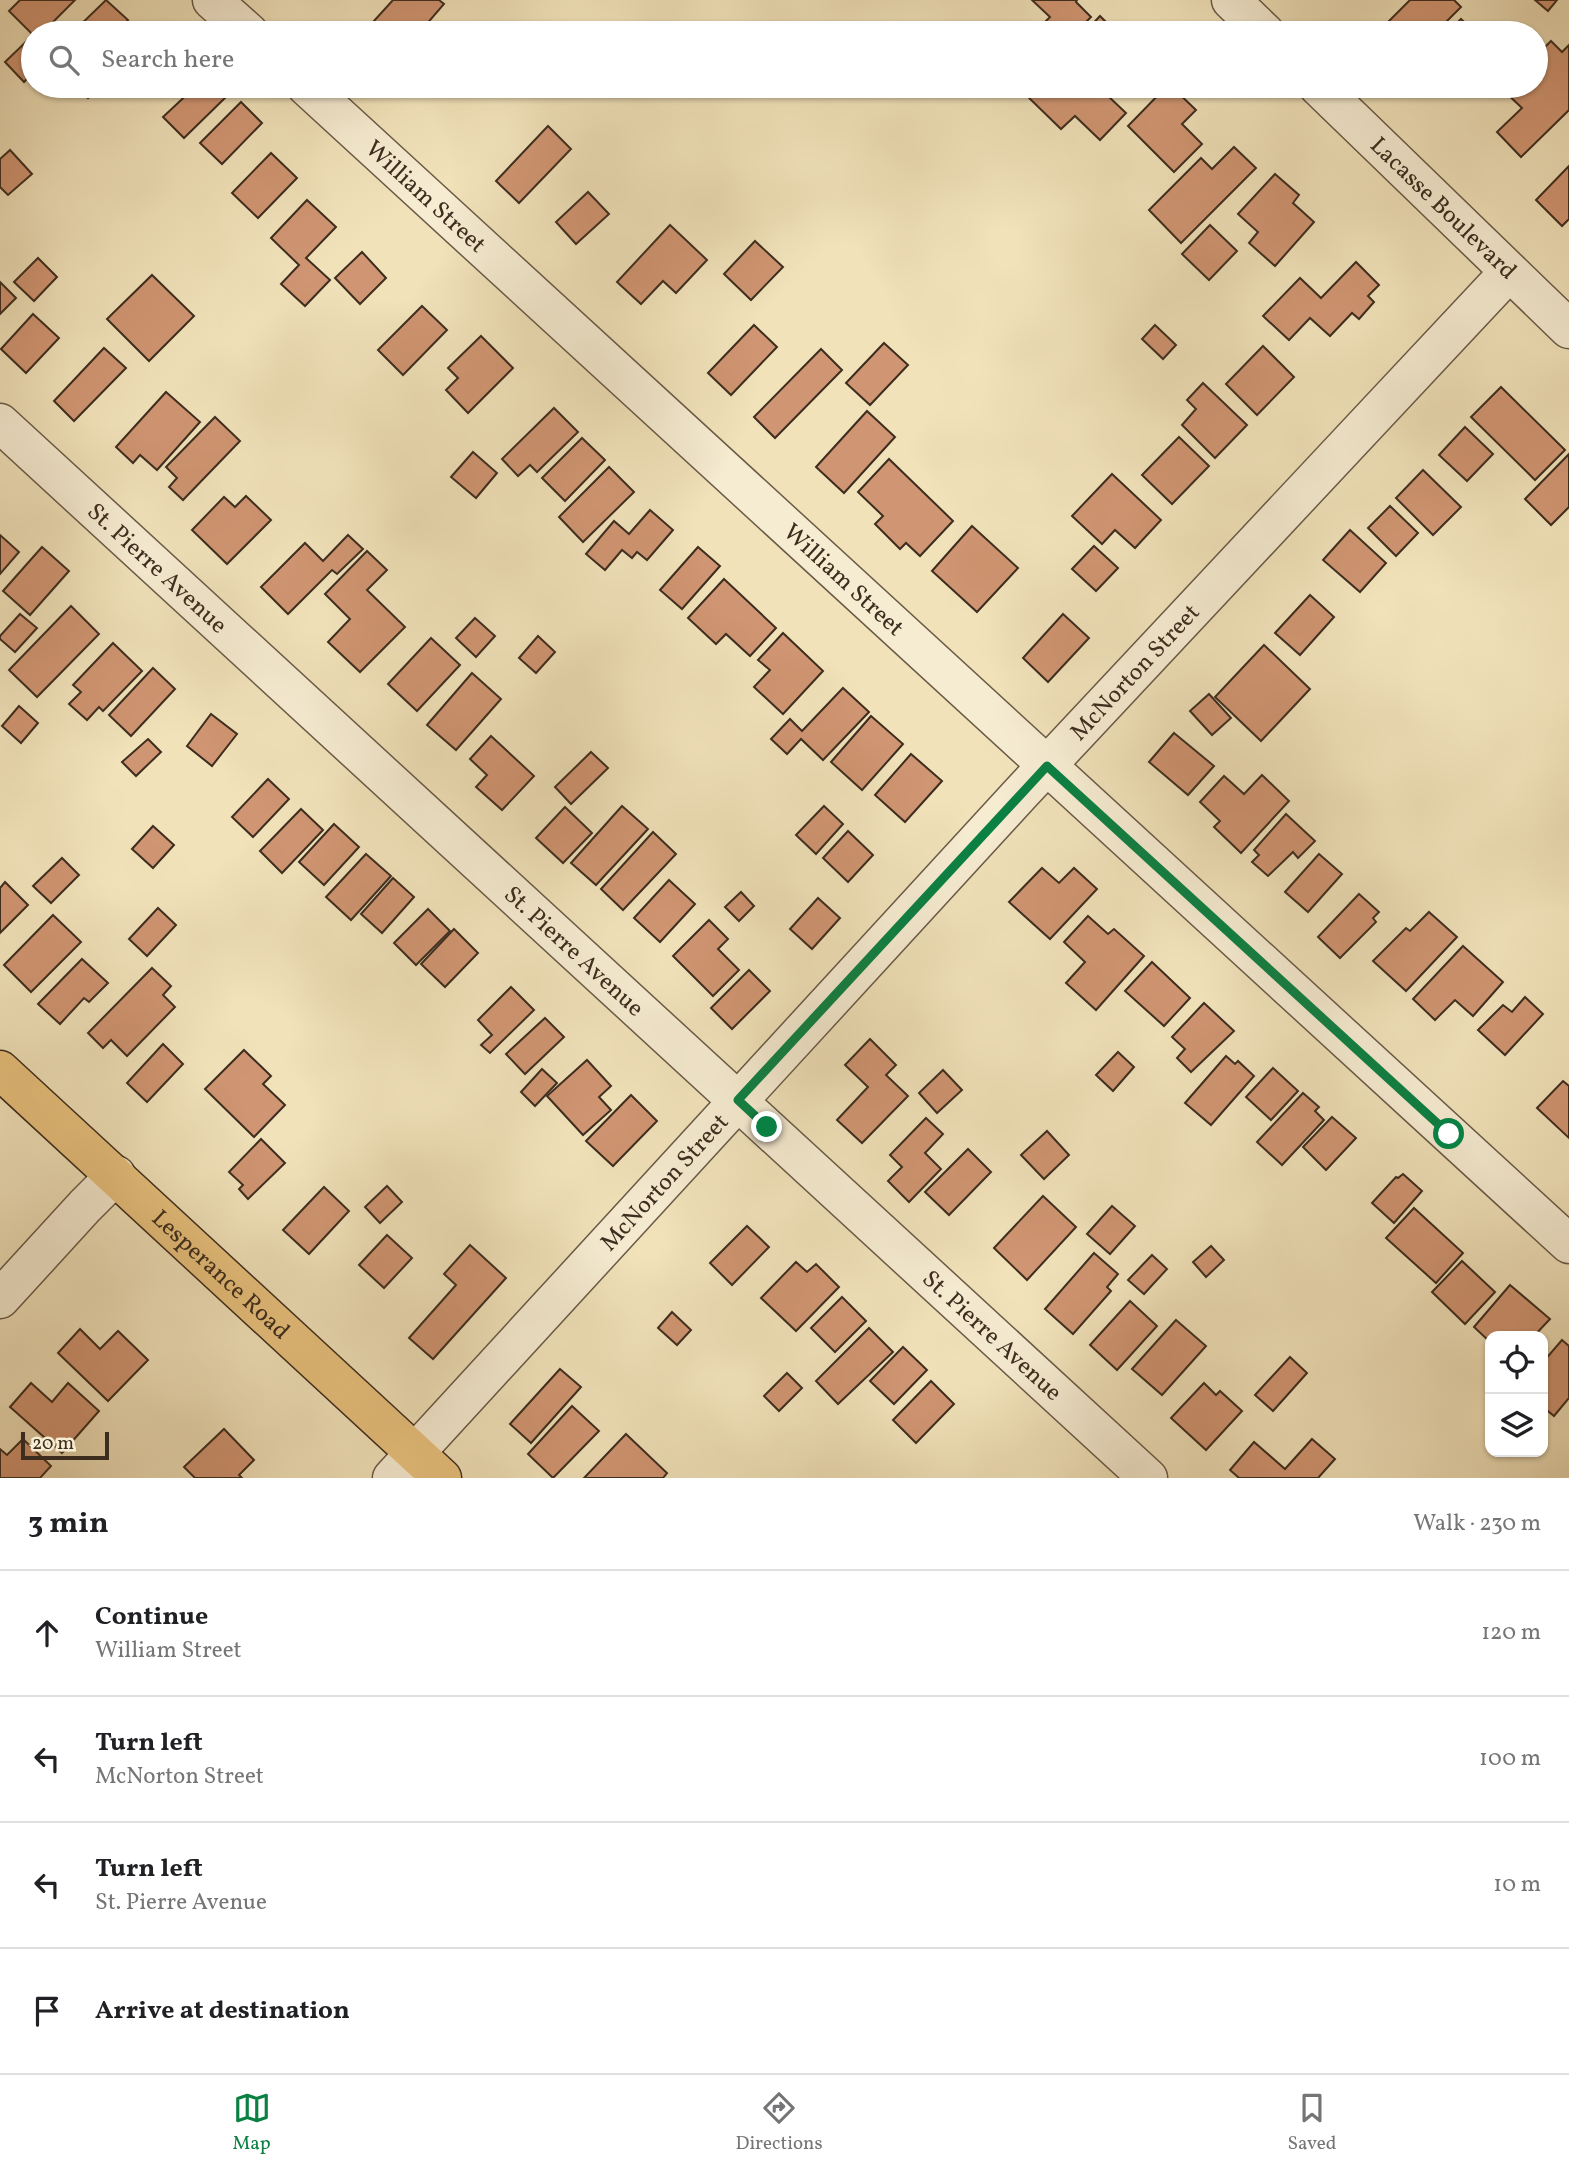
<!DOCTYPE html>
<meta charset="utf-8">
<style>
body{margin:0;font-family:Vollkorn,serif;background:#f2f2f2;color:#202124}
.controls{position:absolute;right:21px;bottom:21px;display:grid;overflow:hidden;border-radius:14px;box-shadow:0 2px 5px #0004}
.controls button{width:63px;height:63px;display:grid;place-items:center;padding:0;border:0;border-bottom:2px solid #e0e0e0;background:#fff;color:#202124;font:35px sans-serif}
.scale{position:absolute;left:21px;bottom:18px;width:88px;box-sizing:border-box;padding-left:7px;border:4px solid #3d2d1f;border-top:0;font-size:19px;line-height:24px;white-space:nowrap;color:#3d2d1f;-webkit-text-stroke:5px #f6ecd2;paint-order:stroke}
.stop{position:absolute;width:21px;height:21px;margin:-16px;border:5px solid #0b8043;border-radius:50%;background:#fff}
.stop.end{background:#0b8043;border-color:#fff;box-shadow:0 2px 7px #0008}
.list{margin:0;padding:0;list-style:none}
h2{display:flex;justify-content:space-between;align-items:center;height:91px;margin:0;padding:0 28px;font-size:30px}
h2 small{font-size:23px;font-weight:400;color:#757577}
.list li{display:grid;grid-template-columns:46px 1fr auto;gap:21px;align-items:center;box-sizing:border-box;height:126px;padding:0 28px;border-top:2px solid #e0e0e0}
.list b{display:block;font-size:26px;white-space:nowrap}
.list p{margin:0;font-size:23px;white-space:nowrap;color:#757577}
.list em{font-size:23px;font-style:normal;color:#757577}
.icon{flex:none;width:38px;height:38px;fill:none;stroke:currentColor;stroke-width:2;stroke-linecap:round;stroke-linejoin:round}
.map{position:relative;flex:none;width:1569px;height:1478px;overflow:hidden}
.search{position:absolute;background:#fff;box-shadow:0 2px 5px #0004;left:21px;right:21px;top:21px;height:77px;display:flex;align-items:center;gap:18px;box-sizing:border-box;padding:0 24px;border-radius:38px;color:#757577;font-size:26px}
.sheet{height:595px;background:#fff}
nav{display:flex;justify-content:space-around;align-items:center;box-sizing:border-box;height:98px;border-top:2px solid #e0e0e0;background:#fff;font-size:19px;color:#757577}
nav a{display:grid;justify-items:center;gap:4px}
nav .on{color:#0b8043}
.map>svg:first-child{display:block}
.building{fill:#d09572;stroke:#3d2d1f;stroke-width:2}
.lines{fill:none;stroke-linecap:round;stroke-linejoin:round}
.minor-casing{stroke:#6a5a46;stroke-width:41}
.major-casing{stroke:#3d2d1f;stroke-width:41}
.minor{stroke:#f6ecd2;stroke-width:38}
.major{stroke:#e8c17d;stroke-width:38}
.route{stroke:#0b8043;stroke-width:9}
.labels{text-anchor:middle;stroke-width:6;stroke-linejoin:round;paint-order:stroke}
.street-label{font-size:24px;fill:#3d2d1f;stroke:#f6ecd2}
</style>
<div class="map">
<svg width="1569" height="1478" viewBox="0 0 1569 1478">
<rect width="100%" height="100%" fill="#f1e2ba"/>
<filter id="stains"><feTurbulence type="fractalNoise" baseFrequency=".00286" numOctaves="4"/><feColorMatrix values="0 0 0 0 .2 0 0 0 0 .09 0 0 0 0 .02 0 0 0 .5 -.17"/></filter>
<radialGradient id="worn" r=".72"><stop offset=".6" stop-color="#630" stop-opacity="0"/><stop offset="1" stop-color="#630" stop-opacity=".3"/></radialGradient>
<g class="building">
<path d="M20 0H75L42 33 33 35 9 11Z"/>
<path d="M106 0 128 20 115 33H72Z"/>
<path d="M393 0H439L444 4 419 33H363Z"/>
<path d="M1032 0H1077L1076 2 1091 17 1075 33H1053L1043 24 1050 17Z"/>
<path d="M1410 0H1454L1461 7 1435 33H1381L1379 31Z"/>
<path d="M1535 0H1557L1548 11Z"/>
<path d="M1100 16 1117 33H1084Z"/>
<path d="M1461 19 1476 33H1447Z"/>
<path d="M434 23 445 33H425Z"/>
<path d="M32 36 33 73 24 82 5 62Z"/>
<path d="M1551 41 1562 52 1569 45V110L1521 157 1497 132 1522 108 1502 89 1506 86H1536V56Z"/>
<path d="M76 86H100L88 98Z"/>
<path d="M196 86H217L227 96 184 138 163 117Z"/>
<path d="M425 86H445L436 95Z"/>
<path d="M1033 86H1117L1108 96 1126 113 1100 140 1075 116 1061 129 1025 94Z"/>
<path d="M1167 86H1171L1196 110 1182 124 1202 144 1174 172 1128 126Z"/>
<path d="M1436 86H1453L1445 95Z"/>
<path d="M241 102 262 123 222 164 200 143Z"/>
<path d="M548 126 571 149 519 203 496 181Z"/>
<path d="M1234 147 1256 168 1181 243 1149 210 1201 158 1212 169Z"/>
<path d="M10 150 32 174 8 195 0 187V159Z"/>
<path d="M271 153 297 178 258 218 232 193Z"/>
<path d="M1569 166V219L1562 226 1536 200Z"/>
<path d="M1275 174 1299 195 1293 203 1314 222 1275 266 1249 243 1258 232 1238 214Z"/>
<path d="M588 192 609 214 576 244 556 222Z"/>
<path d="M307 200 336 227 306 258 330 280 305 306 281 284 299 265 271 238Z"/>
<path d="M670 225 707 260 676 293 663 281 641 304 617 282Z"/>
<path d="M1210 225 1237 251 1209 280 1182 254Z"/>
<path d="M755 241 783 267 751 300 724 274Z"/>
<path d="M362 252 386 278 360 304 335 278Z"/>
<path d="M38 258 57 277 34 301 14 282Z"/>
<path d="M1356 262 1379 285 1368 296 1374 302 1359 319 1352 313 1330 336 1310 318 1289 340 1263 316 1300 278 1321 298Z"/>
<path d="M152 275 194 316 149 361 107 319Z"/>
<path d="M0 282 16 298 0 314Z"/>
<path d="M422 306 447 330 403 375 378 350Z"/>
<path d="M33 314 59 338 26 373 1 349Z"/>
<path d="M754 325 777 347 731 395 708 373Z"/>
<path d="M1155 325 1176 345 1163 359 1142 339Z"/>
<path d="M481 336 513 368 468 413 446 390 458 378 448 368Z"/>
<path d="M884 343 908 365 870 405 846 383Z"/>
<path d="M1263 346 1294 377 1257 415 1226 384Z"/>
<path d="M104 348 126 368 74 421 54 401Z"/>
<path d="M821 349 842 370 775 438 754 417Z"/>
<path d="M1203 383 1247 425 1215 458 1182 425 1196 409 1187 400Z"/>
<path d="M1501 387 1565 450 1535 480 1471 417Z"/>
<path d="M166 392 200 422 157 470 140 455 133 463 116 447Z"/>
<path d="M554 408 578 432 537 472 530 465 518 476 502 459Z"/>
<path d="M867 411 895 437 844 493 816 467Z"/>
<path d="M215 417 240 441 183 500 169 487 177 478 166 467Z"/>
<path d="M1465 427 1493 454 1467 481 1439 455Z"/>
<path d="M1179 437 1209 466 1172 504 1142 475Z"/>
<path d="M582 438 605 460 565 501 542 478Z"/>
<path d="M473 452 497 473 476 498 451 477Z"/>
<path d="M1569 454V507L1551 525 1525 499Z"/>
<path d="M889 459 953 521 920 556 906 543 900 549 875 524 883 516 858 492Z"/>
<path d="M609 467 634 492 583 542 559 517Z"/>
<path d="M1423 470 1461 507 1433 535 1396 498Z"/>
<path d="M1112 474 1161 520 1135 548 1115 530 1102 544 1072 516Z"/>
<path d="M246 496 271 520 227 564 192 530 224 497 235 507Z"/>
<path d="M1390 506 1418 533 1396 556 1368 528Z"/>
<path d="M650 510 673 530 647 560 637 552 632 558 622 550 605 570 586 554 614 521 629 534Z"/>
<path d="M972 526 1018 568 977 612 932 571Z"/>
<path d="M1350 530 1386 563 1360 592 1323 560Z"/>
<path d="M0 535 19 552 0 574Z"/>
<path d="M348 535 363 549 337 574 332 570 288 614 261 587 305 543 323 561Z"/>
<path d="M1094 546 1118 568 1096 591 1072 569Z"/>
<path d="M42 547 69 571 30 615 3 591Z"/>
<path d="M698 547 720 566 682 609 660 590Z"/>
<path d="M367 551 387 570 367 590 405 627 360 672 328 642 350 619 325 594Z"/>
<path d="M724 579 776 628 750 656 726 634 716 644 688 618Z"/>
<path d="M1310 595 1334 617 1300 655 1275 633Z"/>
<path d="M71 606 99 634 37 697 9 670Z"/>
<path d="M20 614 37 628 15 652 0 639V636Z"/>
<path d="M1063 614 1089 638 1048 682 1023 658Z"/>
<path d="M475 618 495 636 476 657 456 638Z"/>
<path d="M783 633 823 671 783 714 754 687 770 670 758 660Z"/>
<path d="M538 636 555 652 536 673 519 658Z"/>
<path d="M431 638 460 665 417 711 388 684Z"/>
<path d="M113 643 142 671 103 711 99 707 87 720 69 704 81 692 73 685Z"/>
<path d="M1264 645 1310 689 1261 741 1215 697Z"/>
<path d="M153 668 175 689 131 736 109 715Z"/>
<path d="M472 673 501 699 456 750 427 725Z"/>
<path d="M843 688 869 712 823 760 801 739 787 754 771 739 790 719 802 731Z"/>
<path d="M1209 694 1231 718 1212 735 1190 711Z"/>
<path d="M19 706 38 723 21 743 2 726Z"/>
<path d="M211 714 237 734 212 766 187 746Z"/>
<path d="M871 716 903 744 862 790 831 762Z"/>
<path d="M1174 733 1214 766 1188 795 1149 762Z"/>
<path d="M491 736 534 776 502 810 476 787 487 775 470 759Z"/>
<path d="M148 739 161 752 136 776 122 762Z"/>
<path d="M591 752 608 768 571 804 555 787Z"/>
<path d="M911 754 942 781 905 822 875 795Z"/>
<path d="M1262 775 1289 801 1241 853 1214 827 1220 821 1200 802 1224 776 1244 794Z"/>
<path d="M268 779 289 799 253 837 232 817Z"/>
<path d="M622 806 648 829 596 885 571 863Z"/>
<path d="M824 806 843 824 816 854 796 835Z"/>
<path d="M565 807 592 833 563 863 536 838Z"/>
<path d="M301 809 323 830 282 873 260 851Z"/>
<path d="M1286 814 1315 841 1298 858 1293 852 1268 876 1252 862 1259 855 1254 850Z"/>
<path d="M334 824 359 847 324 885 299 862Z"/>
<path d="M153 826 174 845 153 868 132 849Z"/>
<path d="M848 831 873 855 848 882 823 858Z"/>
<path d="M653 832 676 854 623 910 601 889Z"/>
<path d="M366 854 391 876 351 920 326 897Z"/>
<path d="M1319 854 1342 874 1308 912 1285 892Z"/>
<path d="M62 858 79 875 51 903 33 886Z"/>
<path d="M1042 868 1059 883 1074 868 1097 889 1050 939 1009 902Z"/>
<path d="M393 878 414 897 382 933 361 914Z"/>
<path d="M669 880 695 904 660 942 634 918Z"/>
<path d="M5 882 28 905 0 933V888Z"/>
<path d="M741 892 754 906 739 921 725 907Z"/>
<path d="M1359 894 1379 912 1373 918 1376 922 1340 958 1318 937Z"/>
<path d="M818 898 840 918 812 949 790 929Z"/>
<path d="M158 908 176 925 147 956 129 939Z"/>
<path d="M428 909 450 931 416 965 394 943Z"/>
<path d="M1429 912 1457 937 1406 991 1373 961 1406 928 1410 931Z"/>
<path d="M53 915 81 942 31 992 4 965Z"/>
<path d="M1088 916 1108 934 1114 929 1144 956 1096 1010 1066 983 1085 962 1064 942Z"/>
<path d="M709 920 728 939 718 949 739 970 713 996 673 956Z"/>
<path d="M454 929 478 953 445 987 421 964Z"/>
<path d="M1463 946 1503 982 1473 1016 1455 1000 1435 1020 1413 999Z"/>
<path d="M82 959 108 983 89 1002 84 998 60 1024 38 1004Z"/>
<path d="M1152 962 1190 998 1164 1026 1125 991Z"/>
<path d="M152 968 171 986 163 995 175 1007 127 1056 111 1040 103 1048 88 1033Z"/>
<path d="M749 970 770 991 732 1029 711 1008Z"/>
<path d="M511 987 534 1010 490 1053 481 1045 492 1035 478 1020Z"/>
<path d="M1525 997 1543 1014 1505 1055 1478 1030 1503 1005 1512 1012Z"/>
<path d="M1204 1003 1234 1031 1191 1072 1177 1058 1185 1049 1172 1037Z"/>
<path d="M545 1018 564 1037 525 1074 506 1054Z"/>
<path d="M870 1039 896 1065 886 1075 908 1096 862 1143 837 1120 868 1087 845 1065Z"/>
<path d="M163 1044 183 1064 147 1102 127 1083Z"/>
<path d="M244 1050 271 1076 263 1084 285 1105 254 1137 205 1089Z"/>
<path d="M1118 1052 1134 1067 1113 1091 1096 1075Z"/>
<path d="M1226 1056 1235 1064 1238 1061 1254 1076 1211 1125 1185 1103Z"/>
<path d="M587 1060 611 1086 599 1097 611 1110 583 1135 547 1096Z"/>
<path d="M1273 1068 1298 1091 1271 1120 1246 1097Z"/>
<path d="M542 1069 557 1083 535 1106 521 1092Z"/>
<path d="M943 1070 962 1090 937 1113 919 1093Z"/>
<path d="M1563 1081 1569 1086V1138L1537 1108Z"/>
<path d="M1303 1093 1319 1107 1315 1111 1324 1120 1282 1165 1257 1142Z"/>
<path d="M631 1095 657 1121 613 1166 586 1141Z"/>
<path d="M1332 1117 1356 1138 1326 1170 1303 1147Z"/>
<path d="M926 1118 943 1134 925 1153 941 1169 909 1202 888 1181 902 1167 890 1155Z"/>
<path d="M1047 1131 1069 1155 1044 1179 1021 1155Z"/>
<path d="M261 1139 285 1163 248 1199 239 1189 243 1185 229 1172Z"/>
<path d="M968 1149 991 1172 949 1215 925 1192Z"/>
<path d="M1403 1174 1422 1191 1394 1223 1372 1203 1396 1177 1398 1178Z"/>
<path d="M387 1186 402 1202 380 1223 365 1207Z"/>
<path d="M324 1187 349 1211 309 1254 283 1230Z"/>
<path d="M1043 1196 1076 1227 1027 1280 994 1248Z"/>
<path d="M1112 1206 1135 1226 1110 1254 1087 1234Z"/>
<path d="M1414 1208 1463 1253 1436 1283 1386 1238Z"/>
<path d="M747 1226 769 1247 732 1285 710 1263Z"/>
<path d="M387 1235 412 1258 384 1288 359 1265Z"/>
<path d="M470 1245 506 1278 433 1359 409 1338 456 1285 444 1274Z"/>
<path d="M1211 1246 1224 1260 1206 1277 1193 1262Z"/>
<path d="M1094 1253 1118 1274 1107 1287 1111 1291 1073 1334 1045 1309Z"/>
<path d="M1152 1255 1167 1269 1144 1294 1128 1280Z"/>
<path d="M1462 1261 1495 1292 1465 1324 1432 1292Z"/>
<path d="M796 1262 807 1272 816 1264 839 1287 796 1331 761 1298Z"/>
<path d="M1510 1285 1550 1319 1534 1336H1490V1342L1474 1327Z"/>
<path d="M842 1297 866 1321 835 1352 811 1328Z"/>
<path d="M1130 1301 1157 1326 1117 1370 1090 1345Z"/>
<path d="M672 1312 691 1330 677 1345 658 1328Z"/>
<path d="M1176 1320 1206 1346 1162 1395 1132 1369Z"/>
<path d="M869 1328 893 1352 838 1404 816 1381Z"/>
<path d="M80 1329 100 1349 118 1331 148 1360 108 1401 58 1353Z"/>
<path d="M1562 1340 1569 1346V1398L1554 1416 1543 1407V1362Z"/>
<path d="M903 1347 927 1370 894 1404 870 1381Z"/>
<path d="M1290 1357 1307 1373 1273 1411 1255 1395Z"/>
<path d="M560 1369 581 1387 531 1443 510 1424Z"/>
<path d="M787 1373 802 1388 779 1411 764 1396Z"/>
<path d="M931 1381 954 1404 916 1443 893 1420Z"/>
<path d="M31 1383 52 1402 68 1383 99 1411 62 1453 10 1407Z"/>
<path d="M1204 1383 1216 1395 1220 1391 1242 1411 1206 1450 1171 1418Z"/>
<path d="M572 1406 599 1431 553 1478 528 1454Z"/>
<path d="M224 1429 254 1460 239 1475 242 1478H195L184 1467Z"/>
<path d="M626 1434 667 1473 663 1478H584Z"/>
<path d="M23 1439 51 1466 40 1478H0V1449L7 1455Z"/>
<path d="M1312 1439 1335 1459 1318 1478H1239L1230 1470 1254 1442 1285 1469Z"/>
</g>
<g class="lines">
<g class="minor-casing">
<g id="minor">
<path d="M212 0 249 33"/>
<path d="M1231 0 1265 33"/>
<path id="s1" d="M306 86 1569 1244"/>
<path id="s2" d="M1318 86 1569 329"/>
<path id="s3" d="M0 423 1148 1478"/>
<path d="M0 1299 85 1206 116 1175"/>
<path id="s4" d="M392 1478 1021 793 1509 272"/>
</g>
</g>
<g class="major-casing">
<g id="major">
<path id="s5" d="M0 1070 442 1478"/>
</g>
</g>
<use href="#minor" class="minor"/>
<use href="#major" class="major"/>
</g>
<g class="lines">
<path class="route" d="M767 1127 738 1100 1047 766 1449 1134"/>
</g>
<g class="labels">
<g class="street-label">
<text dy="8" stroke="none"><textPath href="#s1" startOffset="163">William Street</textPath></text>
<text dy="8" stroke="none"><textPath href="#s2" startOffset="175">Lacasse Boulevard</textPath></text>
<text dy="8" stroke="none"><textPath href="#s3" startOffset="214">St. Pierre Avenue</textPath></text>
<text dy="8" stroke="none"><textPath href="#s1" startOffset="730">William Street</textPath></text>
<text dy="8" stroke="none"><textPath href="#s4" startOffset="1096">McNorton Street</textPath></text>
<text dy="8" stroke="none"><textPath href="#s3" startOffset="780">St. Pierre Avenue</textPath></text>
<text dy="8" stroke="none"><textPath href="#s4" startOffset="402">McNorton Street</textPath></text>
<text dy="8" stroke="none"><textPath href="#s5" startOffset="301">Lesperance Road</textPath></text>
<text dy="8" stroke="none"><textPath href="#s3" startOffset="1348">St. Pierre Avenue</textPath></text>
</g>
</g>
<rect width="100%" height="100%" filter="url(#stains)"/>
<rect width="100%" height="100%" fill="url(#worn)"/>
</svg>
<div class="controls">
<button><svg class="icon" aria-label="locate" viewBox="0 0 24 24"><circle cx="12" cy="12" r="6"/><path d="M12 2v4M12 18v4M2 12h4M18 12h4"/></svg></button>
<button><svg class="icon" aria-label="layers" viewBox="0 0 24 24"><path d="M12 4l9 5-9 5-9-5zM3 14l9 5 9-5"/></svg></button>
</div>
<div class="scale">20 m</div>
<div class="stop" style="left:1449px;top:1134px"></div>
<div class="stop end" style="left:767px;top:1127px"></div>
<div class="search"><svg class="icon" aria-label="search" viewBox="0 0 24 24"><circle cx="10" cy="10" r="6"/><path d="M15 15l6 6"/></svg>Search here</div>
</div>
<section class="sheet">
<h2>3 min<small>Walk · 230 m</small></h2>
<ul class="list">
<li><svg class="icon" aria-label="ahead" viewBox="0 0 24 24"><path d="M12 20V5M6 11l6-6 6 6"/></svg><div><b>Continue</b><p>William Street</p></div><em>120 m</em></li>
<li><svg class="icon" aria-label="left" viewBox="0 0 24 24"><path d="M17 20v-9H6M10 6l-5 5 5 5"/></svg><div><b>Turn left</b><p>McNorton Street</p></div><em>100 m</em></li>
<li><svg class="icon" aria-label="left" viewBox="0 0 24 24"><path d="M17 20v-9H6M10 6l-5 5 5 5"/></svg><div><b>Turn left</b><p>St. Pierre Avenue</p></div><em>10 m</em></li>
<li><svg class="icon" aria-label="arrive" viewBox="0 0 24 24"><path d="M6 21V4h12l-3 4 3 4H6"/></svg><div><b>Arrive at destination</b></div></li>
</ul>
</section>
<nav>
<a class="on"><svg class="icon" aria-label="map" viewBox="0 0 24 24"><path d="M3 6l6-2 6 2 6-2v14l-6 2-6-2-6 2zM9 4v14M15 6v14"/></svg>Map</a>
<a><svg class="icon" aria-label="directions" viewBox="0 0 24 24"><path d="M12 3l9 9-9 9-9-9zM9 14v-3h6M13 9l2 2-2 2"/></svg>Directions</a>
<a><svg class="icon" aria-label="saved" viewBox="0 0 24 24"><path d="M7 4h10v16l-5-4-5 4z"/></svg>Saved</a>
</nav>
